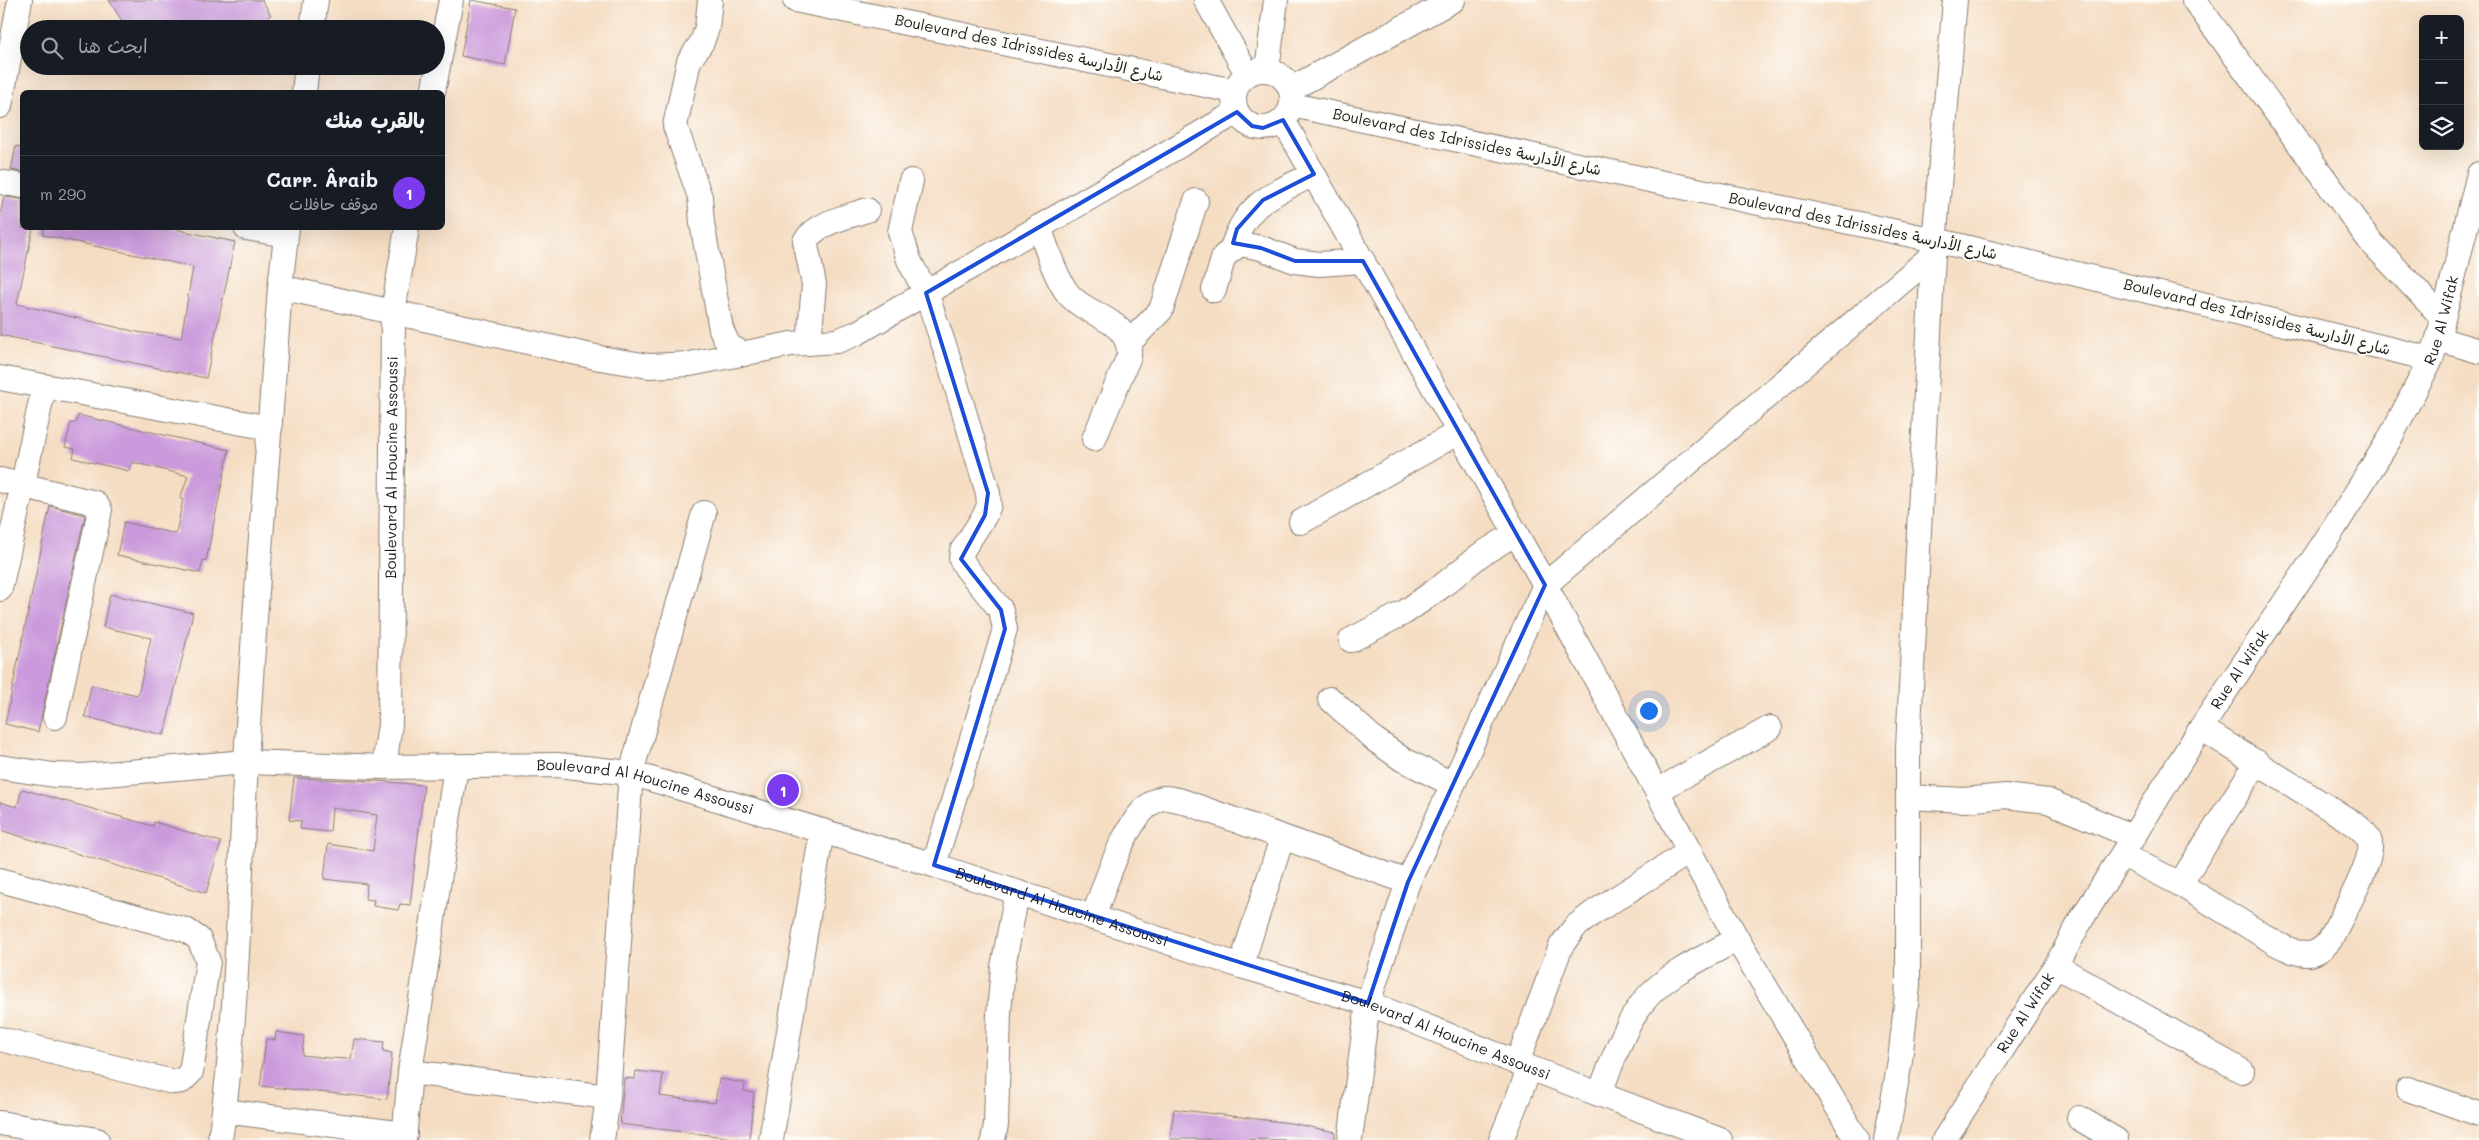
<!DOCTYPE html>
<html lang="ar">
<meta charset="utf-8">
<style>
body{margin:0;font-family:Mali,"Playpen Sans Arabic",sans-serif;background:#20242c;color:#f1f3f6;direction:rtl}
.controls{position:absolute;right:15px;top:15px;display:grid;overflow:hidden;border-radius:8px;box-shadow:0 5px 20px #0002}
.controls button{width:45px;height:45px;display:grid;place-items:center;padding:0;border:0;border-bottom:1px solid #363941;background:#171b24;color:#f1f3f6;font:25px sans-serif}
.you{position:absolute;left:1648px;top:710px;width:18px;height:18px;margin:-12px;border:4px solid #fff;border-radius:50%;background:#1a73e8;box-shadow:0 0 0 8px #1a73e833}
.badge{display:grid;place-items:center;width:32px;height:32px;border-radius:50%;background:#7c3aed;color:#fff;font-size:16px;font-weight:700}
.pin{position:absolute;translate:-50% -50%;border:2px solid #fff;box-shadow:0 1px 5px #0006}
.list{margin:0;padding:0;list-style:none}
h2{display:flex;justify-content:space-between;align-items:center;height:65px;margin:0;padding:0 20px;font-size:21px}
h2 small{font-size:16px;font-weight:400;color:#9ea1a6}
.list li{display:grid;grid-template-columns:32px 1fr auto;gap:15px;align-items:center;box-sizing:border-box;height:75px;padding:0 20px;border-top:1px solid #363941}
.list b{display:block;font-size:19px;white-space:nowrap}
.list p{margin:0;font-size:16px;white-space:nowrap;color:#9ea1a6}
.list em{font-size:16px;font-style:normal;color:#9ea1a6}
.icon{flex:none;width:28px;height:28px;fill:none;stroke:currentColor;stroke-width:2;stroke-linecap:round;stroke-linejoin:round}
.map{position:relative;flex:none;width:2479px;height:1140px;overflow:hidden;direction:ltr}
.search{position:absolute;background:#171b24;box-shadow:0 5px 20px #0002;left:20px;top:20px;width:425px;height:55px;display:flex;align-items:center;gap:12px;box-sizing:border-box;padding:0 18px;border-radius:28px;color:#9ea1a6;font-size:19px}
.panel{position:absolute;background:#171b24;box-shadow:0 5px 20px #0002;left:20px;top:90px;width:425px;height:140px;border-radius:8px;direction:rtl}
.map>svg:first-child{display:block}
.building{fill:#ca9adc}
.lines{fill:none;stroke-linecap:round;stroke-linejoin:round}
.minor-casing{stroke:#887c70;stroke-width:26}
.minor{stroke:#fff;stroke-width:24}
.marked{fill:none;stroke:#1d4ed8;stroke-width:4;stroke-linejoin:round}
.labels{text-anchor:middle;stroke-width:4;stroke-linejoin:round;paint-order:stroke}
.street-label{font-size:15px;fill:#1c1c1c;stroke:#fdfcf7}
</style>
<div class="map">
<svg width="2479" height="1140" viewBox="0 0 2479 1140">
<rect width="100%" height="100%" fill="#fdfcf7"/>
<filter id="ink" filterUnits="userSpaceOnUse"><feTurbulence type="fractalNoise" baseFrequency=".02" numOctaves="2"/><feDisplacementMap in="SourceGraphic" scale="10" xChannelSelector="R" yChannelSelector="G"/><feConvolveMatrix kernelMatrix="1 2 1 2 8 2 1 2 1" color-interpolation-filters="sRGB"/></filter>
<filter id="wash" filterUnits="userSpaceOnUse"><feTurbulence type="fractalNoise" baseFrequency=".0096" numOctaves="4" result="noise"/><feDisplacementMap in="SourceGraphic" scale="20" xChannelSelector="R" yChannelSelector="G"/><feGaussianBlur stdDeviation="1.12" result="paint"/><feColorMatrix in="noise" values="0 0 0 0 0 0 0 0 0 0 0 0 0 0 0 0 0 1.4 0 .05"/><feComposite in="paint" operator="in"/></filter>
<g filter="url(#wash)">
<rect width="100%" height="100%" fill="#f5ddc3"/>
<g id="blocks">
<g class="building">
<path d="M109 0H262L271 15 249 29H127Z"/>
<path d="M471 0 515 8 505 65 461 56Z"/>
<path d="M16 146 22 147V172L11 170Z"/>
<path d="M4 197 22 199V228H33L17 304 137 332 181 338 193 267 43 235 44 228H170L235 242 206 378 0 335V214Z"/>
<path d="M78 415 229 450 206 561 203 560 200 573 117 555 124 522 176 534 183 499H180L188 476 132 462 129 471 73 458 75 449 65 447 71 423H76Z"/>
<path d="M50 506 85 515 38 732 5 724Z"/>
<path d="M110 594 193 613 164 735 85 717 91 685 138 695 151 638 103 627Z"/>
<path d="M294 778 377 781 424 785 410 905 400 904 398 910 373 906 374 900 365 899 367 884 324 879 328 844 373 851 377 815 332 808 330 832 300 829 301 821 289 820Z"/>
<path d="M22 789 153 826 154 822 221 842 206 893 0 830V802L17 807Z"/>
<path d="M276 1032 304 1036 302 1055 328 1058 351 1059 354 1039 384 1042 383 1051 392 1053 387 1099 260 1086 266 1039 275 1040Z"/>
<path d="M636 1071 663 1074 660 1096 715 1103 719 1079 745 1083 744 1091 754 1093 749 1140 620 1124 624 1078 635 1079Z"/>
<path d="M1174 1109 1290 1123 1335 1132V1140L1170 1139Z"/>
</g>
</g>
</g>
<g filter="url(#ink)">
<use href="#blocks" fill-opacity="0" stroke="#887c70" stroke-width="1"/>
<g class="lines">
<g class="minor-casing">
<g id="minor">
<path d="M710 0 707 28 702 42 689 61 675 126 700 197 702 223 721 329 729 346 744 354"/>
<path d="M795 0 1234 91"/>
<path d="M1206 0 1247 74"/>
<path d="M2194 0 2370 241 2443 318"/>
<path d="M312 29 316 0"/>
<circle cx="1263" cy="99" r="29"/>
<path d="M1267 70 1276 0"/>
<path d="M1291 89 1453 0"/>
<path d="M304 92 307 66"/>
<path d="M433 92 451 0"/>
<path d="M1292 105 1935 240 2431 359"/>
<path d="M0 106 20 0"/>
<path d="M1283 120 1545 585 1737 939 1857 1140"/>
<path d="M911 181 900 232 909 260 926 293 947 354 988 493 989 505 985 515 962 551 961 559 967 569 1001 610 1005 629 934 865"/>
<path d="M0 182 22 186"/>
<path d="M1039 227C1047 248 1053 272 1066 291 1084 317 1131 317 1129 356L1094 439"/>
<path d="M246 228 286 235"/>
<path d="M1232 249C1245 202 1274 194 1314 174"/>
<path d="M280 287 600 358 649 366 690 364 791 344 837 341 857 333 1237 112"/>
<path d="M1214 290 1224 256 1240 244 1261 248 1295 261 1319 264 1363 261"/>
<path d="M2438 339 2479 351"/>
<path d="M809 343 814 284 805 241C818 222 847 217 867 210"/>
<path d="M1129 343 1161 310 1196 201"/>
<path d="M0 378 270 428"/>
<path d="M0 480 95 503 100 510 55 717"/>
<path d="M1301 522 1459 432"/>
<path d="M0 589 44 387"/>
<path d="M1351 640 1405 612 1442 586 1480 555 1516 533"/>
<path d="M1330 699 1375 740 1402 759 1452 784"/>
<path id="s1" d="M0 767 54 775 82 776 246 762 384 767 557 765 631 773 934 865 1241 966 1368 1003 1530 1068 1720 1140"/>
<path id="s2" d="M384 767 390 724 393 312 407 228"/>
<path d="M1657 791 1770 728"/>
<path d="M1908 797 1964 800 2005 796 2048 801 2134 837"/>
<path d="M2123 855 2180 884 2277 944C2298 954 2313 962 2330 940 2339 921 2373 863 2370 843 2369 836 2362 830 2356 825L2201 728"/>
<path d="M0 880 186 930 199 939 208 961 191 1072 182 1081 173 1082 0 1039"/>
<path d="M2180 884 2257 762"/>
<path d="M1093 918C1104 888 1128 805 1163 798 1168 797 1177 800 1182 801L1408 882"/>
<path d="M1241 966 1282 838"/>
<path d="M2056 966 2242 1071"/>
<path d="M1517 1063 1561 946 1575 927 1593 913 1689 852"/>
<path d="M410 1072 608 1097"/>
<path d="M2408 1089 2479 1114"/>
<path d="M1599 1094C1613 1062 1625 1021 1649 995 1672 971 1708 956 1737 939"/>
<path d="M224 1111 405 1134"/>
<path d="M2079 1118 2116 1140"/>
<path d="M0 1123 97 1140"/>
<path d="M220 1140C238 1015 239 889 246 763 254 604 269 446 280 287L287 228"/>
<path d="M404 1140 410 1072 456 767"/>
<path d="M602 1140 608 1097 631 773 704 513"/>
<path d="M771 1140 822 831"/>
<path d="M993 1140 996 1125 999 1013 1003 967 1017 893"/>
<path d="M1350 1140 1368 1003 1408 882 1545 585 1933 255"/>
<path d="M1501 1140 1530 1068"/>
<path d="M1886 1140 1900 1061 1908 985V747L1933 255 1955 0"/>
<path id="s3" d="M1944 1140 2056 966 2081 920 2201 728 2334 528 2389 440 2431 359 2438 339 2479 174"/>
</g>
</g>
<use href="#minor" class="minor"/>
</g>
</g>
<path class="marked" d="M1237 112 1252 126 1263 128 1283 120 1314 174 1263 200 1237 229 1233 243 1261 248 1295 261H1363L1545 585 1408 882 1368 1003 934 865 1005 629 1001 610 961 559 985 515 988 493 926 293Z"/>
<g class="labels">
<g class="street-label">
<text transform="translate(1029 48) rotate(12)" y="5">Boulevard des Idrissides شارع الأدارسة</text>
<text transform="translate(1467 142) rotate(12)" y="5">Boulevard des Idrissides شارع الأدارسة</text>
<text transform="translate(1863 226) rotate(12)" y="5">Boulevard des Idrissides شارع الأدارسة</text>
<text transform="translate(2257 317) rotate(14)" y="5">Boulevard des Idrissides شارع الأدارسة</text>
<text dy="5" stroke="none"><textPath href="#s3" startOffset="961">Rue Al Wifak</textPath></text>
<text dy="5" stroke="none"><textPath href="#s2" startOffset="300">Boulevard Al Houcine Assoussi</textPath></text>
<text dy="5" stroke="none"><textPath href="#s3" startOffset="556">Rue Al Wifak</textPath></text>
<text dy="5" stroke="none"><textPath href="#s1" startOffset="649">Boulevard Al Houcine Assoussi</textPath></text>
<text dy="5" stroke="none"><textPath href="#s1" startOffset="1084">Boulevard Al Houcine Assoussi</textPath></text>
<text dy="5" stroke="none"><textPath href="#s3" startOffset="151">Rue Al Wifak</textPath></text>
<text dy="5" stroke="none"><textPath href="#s1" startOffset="1489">Boulevard Al Houcine Assoussi</textPath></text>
</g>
</g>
</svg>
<div class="controls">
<button>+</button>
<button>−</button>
<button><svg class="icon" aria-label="layers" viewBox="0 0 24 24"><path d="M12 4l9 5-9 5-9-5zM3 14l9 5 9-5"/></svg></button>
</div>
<div class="you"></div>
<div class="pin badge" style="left:783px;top:790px">1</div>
<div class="search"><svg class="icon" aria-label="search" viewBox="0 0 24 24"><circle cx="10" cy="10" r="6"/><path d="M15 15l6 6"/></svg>ابحث هنا</div>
<section class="panel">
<h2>بالقرب منك<small></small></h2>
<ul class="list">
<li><span class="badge">1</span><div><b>Carr. Âraib</b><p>موقف حافلات</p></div><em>290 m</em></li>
</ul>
</section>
</div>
